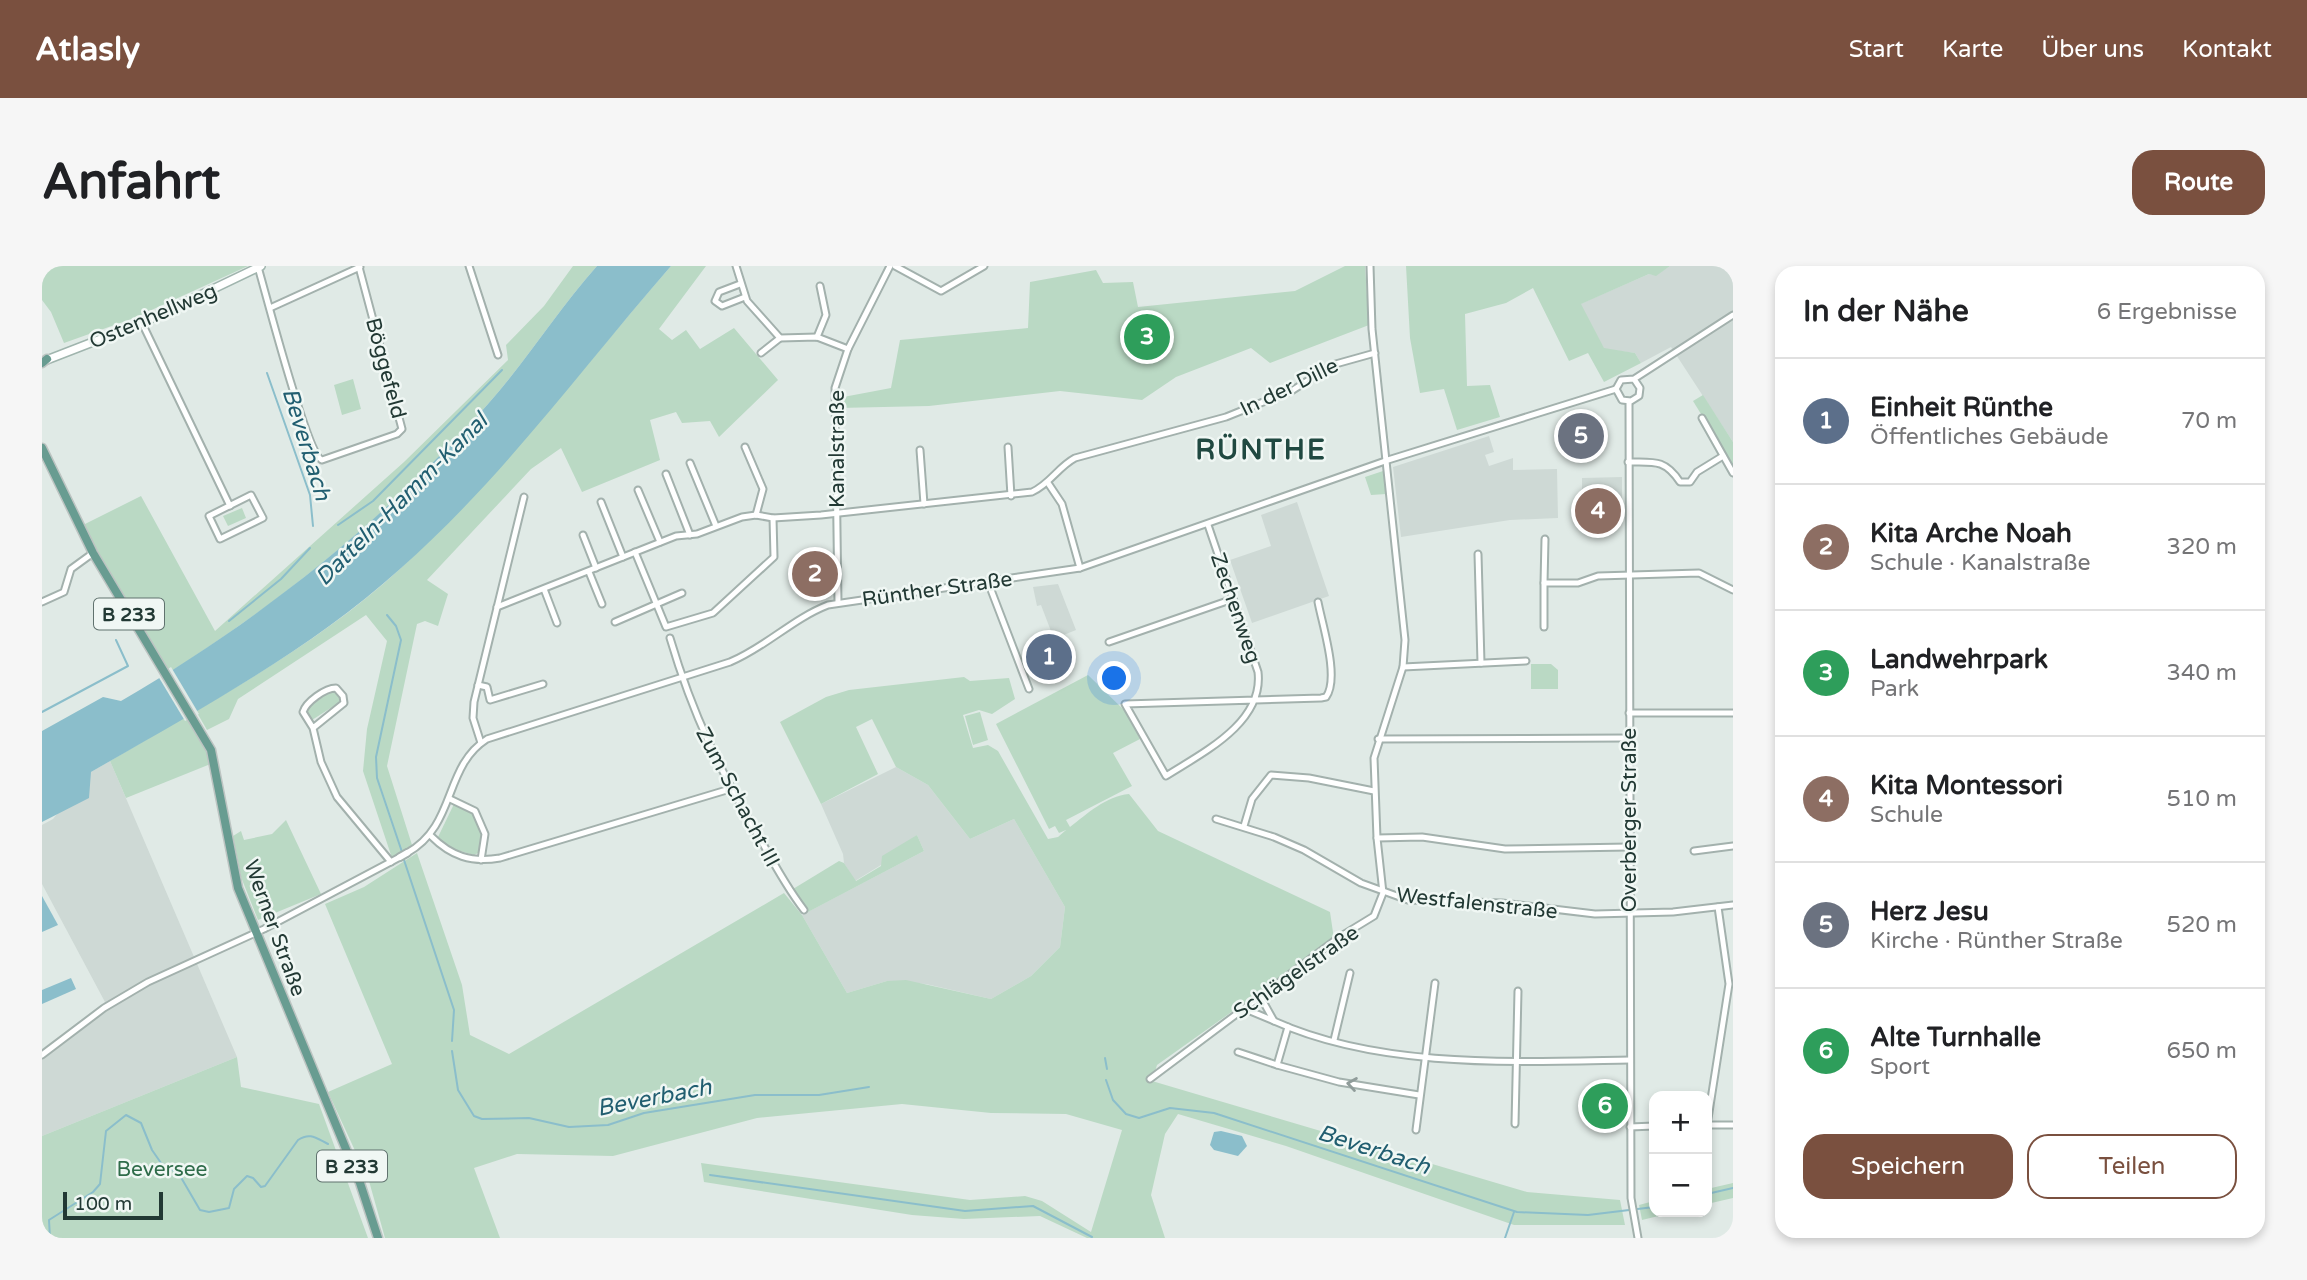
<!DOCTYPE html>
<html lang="de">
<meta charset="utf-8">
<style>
body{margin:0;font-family:"Varela Round",sans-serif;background:#f6f6f6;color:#202124}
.controls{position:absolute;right:21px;bottom:21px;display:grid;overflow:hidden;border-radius:14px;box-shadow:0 4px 10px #0003}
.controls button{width:63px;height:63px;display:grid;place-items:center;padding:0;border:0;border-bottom:2px solid #e0e0e0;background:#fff;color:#202124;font:35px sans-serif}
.scale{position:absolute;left:21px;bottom:18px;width:100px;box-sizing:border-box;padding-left:7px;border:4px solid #223934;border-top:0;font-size:19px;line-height:24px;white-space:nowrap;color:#223934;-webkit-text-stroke:5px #f0f7f4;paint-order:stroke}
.you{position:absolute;left:1073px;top:413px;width:24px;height:24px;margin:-18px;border:5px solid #fff;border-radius:50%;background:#1a73e8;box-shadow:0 0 0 10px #1a73e833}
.badge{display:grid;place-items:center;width:46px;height:46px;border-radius:50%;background:#7a503f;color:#fff;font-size:23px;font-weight:700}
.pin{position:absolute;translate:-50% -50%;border:4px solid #fff;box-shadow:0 2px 7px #0006}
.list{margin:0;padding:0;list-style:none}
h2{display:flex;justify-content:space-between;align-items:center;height:91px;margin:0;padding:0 28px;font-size:30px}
h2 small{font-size:23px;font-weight:400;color:#757577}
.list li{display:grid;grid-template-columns:46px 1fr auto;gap:21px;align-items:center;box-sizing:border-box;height:126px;padding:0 28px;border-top:2px solid #e0e0e0}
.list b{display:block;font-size:26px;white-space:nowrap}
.list p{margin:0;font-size:23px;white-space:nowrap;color:#757577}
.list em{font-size:23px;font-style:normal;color:#757577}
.actions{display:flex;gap:14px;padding:21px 28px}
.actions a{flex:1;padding:16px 0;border:2px solid #7a503f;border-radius:21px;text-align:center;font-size:24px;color:#7a503f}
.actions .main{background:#7a503f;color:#fff}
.map{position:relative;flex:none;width:1691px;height:972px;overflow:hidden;border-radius:21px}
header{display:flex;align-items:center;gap:42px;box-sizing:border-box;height:98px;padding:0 35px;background:#7a503f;color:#fff}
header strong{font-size:33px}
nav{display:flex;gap:38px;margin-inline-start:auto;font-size:24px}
.intro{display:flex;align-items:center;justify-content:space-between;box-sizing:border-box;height:168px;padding:0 42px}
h1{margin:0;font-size:49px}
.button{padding:18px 32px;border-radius:21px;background:#7a503f;color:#fff;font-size:24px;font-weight:700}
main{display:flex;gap:42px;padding:0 42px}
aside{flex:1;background:#fff;border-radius:21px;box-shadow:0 4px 10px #0003}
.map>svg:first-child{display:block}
.built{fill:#ced9d5}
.green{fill:#bad9c4}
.water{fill:#8bbecb}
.pier{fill:#e0eae6}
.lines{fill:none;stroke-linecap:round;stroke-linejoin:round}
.stream{stroke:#8bbecb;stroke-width:2}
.minor-casing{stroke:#a3b1ad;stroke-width:9}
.tertiary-casing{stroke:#a3b1ad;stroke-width:10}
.secondary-casing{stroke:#a0b5ae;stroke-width:10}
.primary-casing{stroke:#bdc4c2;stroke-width:11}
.minor{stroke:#fff;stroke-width:5}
.tertiary{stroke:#fff;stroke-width:6}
.secondary{stroke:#fff;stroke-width:7}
.primary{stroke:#689c91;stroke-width:8}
.oneway{stroke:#909c9a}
.labels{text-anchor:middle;stroke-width:5;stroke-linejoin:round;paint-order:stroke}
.shield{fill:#f0f7f4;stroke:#60726e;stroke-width:2}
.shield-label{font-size:19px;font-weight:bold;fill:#223934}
.street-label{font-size:21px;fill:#223934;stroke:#f0f7f4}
.park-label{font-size:21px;fill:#2f6c4a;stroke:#f0f7f4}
.water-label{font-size:23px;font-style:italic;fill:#215e70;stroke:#f0f7f4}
.district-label{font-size:28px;font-weight:bold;letter-spacing:2px;fill:#204941;stroke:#f0f7f4}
</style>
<header>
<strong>Atlasly</strong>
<nav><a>Start</a><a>Karte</a><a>Über uns</a><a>Kontakt</a></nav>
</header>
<div class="intro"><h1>Anfahrt</h1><a class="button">Route</a></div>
<main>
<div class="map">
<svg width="1691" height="972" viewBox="0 0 1691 972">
<rect width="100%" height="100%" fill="#e0eae6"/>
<g class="built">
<path d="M1628 0H1691V176L1629 81 1599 97 1593 87 1562 83 1538 38 1607 8 1614 9Z"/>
<path d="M1447 170 1452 186 1443 189 1447 200 1471 192V204L1515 203 1516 252 1468 254 1359 271 1351 201Z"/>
<path d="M1580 211V258L1533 259 1532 232H1540V212Z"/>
<path d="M1255 236 1287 330 1210 357 1188 294 1229 280 1219 249Z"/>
<path d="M1016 318 1034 364 1012 373 999 339 995 340 991 321Z"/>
<path d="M68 495 195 791 0 870V783L63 736 0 618V559L11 553 49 506Z"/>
<path d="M854 501 886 519 928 573 972 553 1023 641 1018 681 989 710 949 733 884 718 845 715 805 727 760 649 882 585 875 569 839 599 813 615 802 597 801 588 779 538Z"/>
</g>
<g class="green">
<path d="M0 0H206L92 52 22 77 9 46 0 34Z"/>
<path d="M531 0H555C516 44 485 94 446 138 350 246 242 335 120 411L91 359 96 356 41 259 99 230 173 365 362 196 466 94 464 79 502 40Z"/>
<path d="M629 0H664L617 63 630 74 644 64 658 83 692 62 736 114 677 171 668 155 640 157 634 146 608 154 618 194 540 226 519 182 489 203 385 314 406 328 396 360 383 355 375 358 345 500 370 579 350 592 321 505 325 463 345 375 324 349 196 433 187 453 165 464 154 445C224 404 299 358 359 302 459 210 540 102 629 0Z"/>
<path d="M1303 0H1323L1327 59 1228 97 1209 82 1134 111 1100 134 1018 125 887 140 796 142V132L849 122 858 74 986 62 988 16 1054 4 1061 17 1091 16 1096 41 1253 25Z"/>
<path d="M1364 0H1628L1614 10 1607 8 1539 38 1562 82 1593 87 1599 97 1562 116 1546 87 1527 95 1491 22 1464 37 1423 48 1425 120 1448 119 1458 151 1415 164 1402 123 1378 127 1368 72Z"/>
<path d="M311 113 319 143 300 149 292 119Z"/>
<path d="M1661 129 1691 176V200L1651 135Z"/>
<path d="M1341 205 1344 228 1329 229 1323 211Z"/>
<path d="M200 242 204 252 186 260 181 250Z"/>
<path d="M1489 398H1509L1516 404V423H1489Z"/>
<path d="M1046 409 1082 444 1098 473 1071 487 1090 520 1024 554 1028 561C1045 548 1064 530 1087 528L1116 565 1288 646 1292 673 1115 799 1110 815 1485 926 1578 934 1583 959H1472L1244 880 1136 848 1123 868 1109 929 1123 972H1045L998 950 922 953 870 949 662 916 659 897 928 934 983 930 1000 935 1049 966 1080 864 1024 848 949 847 860 838 715 852 571 890 475 888 432 902 458 972H343L327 915 286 826 350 798 283 638 322 621 375 587 420 719 428 769 467 788 742 627 760 649 805 727 845 715 864 714 949 733 989 710 1018 681 1023 641 972 553 928 573 886 519 854 501 830 453 814 461 836 508 779 538 738 456 784 431 807 424 922 411 928 415 967 412 973 433 950 448 937 444 921 449 931 482 946 479 956 485 1006 573 1016 571 1024 564 1017 567 1013 560 1007 563 954 458Z"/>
<path d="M287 426 297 428 298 436 270 454 265 446 266 442Z"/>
<path d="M938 446 946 474 931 479 923 450Z"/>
<path d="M146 449 171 497 84 532 68 495Z"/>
<path d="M412 538 429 545 441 567 438 586 432 589 408 582 396 571Z"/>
<path d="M244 554 279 628 216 654 199 611 191 570 199 565 202 574 230 568Z"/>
<path d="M875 569 882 585 766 646 751 623 797 595 802 597 814 615 839 600 840 590Z"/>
<path d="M195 791 199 821 277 838 326 972H0V870Z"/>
<path d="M1691 917V932L1665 938V923Z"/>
<path d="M1612 935V946H1633L1600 954 1597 939Z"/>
</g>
<g class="water">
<path d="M555 0H629C540 102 460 213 358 303 267 385 155 445 49 506L47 532 0 556V465L61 431 79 435C217 355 339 258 446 138 485 94 516 44 555 0Z"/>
<path d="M0 630 16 659 0 666Z"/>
<path d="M29 712 34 723 0 738V724Z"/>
<path d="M1179 865 1200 870 1205 880 1196 890 1172 884 1168 879 1172 866Z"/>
</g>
<path class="pier" d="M129 401 157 448 143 455 116 410Z"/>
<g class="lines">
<g class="stream">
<path d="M225 107 268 229 271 260"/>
<path d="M296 259 331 235 460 104"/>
<path d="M345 349 354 360 359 374 334 491 335 512 360 586"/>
<path d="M187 355 239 313 268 282"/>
<path d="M0 446 86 400 74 374"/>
<path d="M361 591 412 744 410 775"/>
<path d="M410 785 416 824 432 850 440 853 487 852 527 861 566 859 602 847 713 829H777L827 821"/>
<path d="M1063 792 1065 803"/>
<path d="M1064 814 1071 834 1084 848 1097 852 1128 842 1172 847 1475 946 1546 949 1612 941"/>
<path d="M668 909 923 945 991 940 1050 971"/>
<path d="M1665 928 1691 922"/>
<path d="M8 972 7 954 51 926 58 918 64 865 84 849 99 857 110 884 119 897 137 908 158 944 167 946 187 942 192 923 205 910 211 912 219 921 223 920 256 874C268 866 274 872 286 878"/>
<path d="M1463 972 1472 946"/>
</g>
<g class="minor-casing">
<g id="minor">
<path d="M427 0 456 89"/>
<path d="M694 0 705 35 738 72 775 71 806 83"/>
<path d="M853 0 899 25 942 0"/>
<path d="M216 1C224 28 265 188 280 194L355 168 360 163 317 1"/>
<path d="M698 18 677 26 673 35 680 40 703 31"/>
<path d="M228 42 318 1"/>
<path d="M100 57 188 240"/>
<path d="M775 71 784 49 778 20"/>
<path d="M719 87 738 72"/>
<path d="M1592 113 1598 122 1597 130 1589 135 1580 134 1574 123 1579 114 1592 113 1691 49"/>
<path d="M1587 136 1589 932 1596 972"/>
<path d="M1660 152 1691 207"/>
<path d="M703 181 721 223 714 249"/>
<path d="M966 181 969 230"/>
<path d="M878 184 882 238"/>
<path d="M1586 196C1612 196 1623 193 1638 216H1648L1655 206 1681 190"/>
<path d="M648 197 674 260"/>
<path d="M624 208 648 269"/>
<path d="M1006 217 1020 238 1038 302"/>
<path d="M596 224 618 276"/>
<path d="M209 229 221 252 178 273 167 250Z"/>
<path d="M559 236 581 291"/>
<path d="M1166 259 1216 406C1222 457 1160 487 1124 510L1083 438 1279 432 1284 431C1298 412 1280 358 1276 336"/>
<path d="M541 269 554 302"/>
<path d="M1503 273 1502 317H1536L1556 310 1657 307 1691 324"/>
<path d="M593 286 624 361 671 347 732 291 731 252"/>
<path d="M1436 288 1439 397"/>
<path d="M547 306 560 338"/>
<path d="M946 316 987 423"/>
<path d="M502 323 515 357"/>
<path d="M0 336 22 326 29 303 51 287"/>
<path d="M796 336 793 122 806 83 848 0"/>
<path d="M455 341 634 270 655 268 700 251 714 249 731 252 779 249 990 226C1008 218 1016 201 1033 192L1184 151 1251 124 1290 99 1333 87"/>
<path d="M573 356 640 327"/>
<path d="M1502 361V317"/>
<path d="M628 372C651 450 679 507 720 576 733 600 746 623 762 644"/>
<path d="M1067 376 1191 333"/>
<path d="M1361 401 1484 395"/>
<path d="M436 419 445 421 448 434 501 418"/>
<path d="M1587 447H1691"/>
<path d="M271 462 302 437 301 430 294 422C283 422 264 436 261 446L271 462 279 496 295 531 349 596"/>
<path d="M1336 473 1586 472"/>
<path d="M439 477 431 452 432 436 482 231"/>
<path d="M408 533 433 545 443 568 439 594"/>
<path d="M1174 553 1232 571 1262 584 1319 617 1366 634 1460 637 1553 648 1631 646 1691 639"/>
<path d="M1202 560 1210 533 1229 509 1267 512 1332 525"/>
<path d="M389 570C409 590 429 597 458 592L688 523"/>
<path d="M1335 572 1380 571 1463 583 1587 581"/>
<path d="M1652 585 1691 580"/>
<path d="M365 587C415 559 401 501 445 473L688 396C724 381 750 353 786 339L1038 302 1346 194 1574 123"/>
<path d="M1201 742 1232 755 1218 730"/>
<path d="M1232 755C1338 803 1474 796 1588 794"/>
<path d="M1246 761 1235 799 1297 816 1377 829"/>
<path d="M1292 774 1308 707"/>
<path d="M1196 786 1235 799"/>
<path d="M0 789 62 742 106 716 222 663 358 591"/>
<path d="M1108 813 1296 672 1332 650 1341 627 1335 572 1332 492 1361 401 1363 374 1330 63 1328 0"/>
<path d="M1473 858 1476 725"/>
<path d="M1665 859 1687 718 1676 641"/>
<path d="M1665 859H1691"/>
<path d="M1588 861 1612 860"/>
<path d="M1374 864 1393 717"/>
</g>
</g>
<g class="tertiary-casing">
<path id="tertiary" d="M358 591 365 587"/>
</g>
<g class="secondary-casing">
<path id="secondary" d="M2 95 100 57 219 0"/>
</g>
<g class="primary-casing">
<g id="primary">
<path d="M0 97 5 93"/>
<path d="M0 182 51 287 169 484 196 622 318 917 336 972"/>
</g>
</g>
<use href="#minor" class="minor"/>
<use href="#tertiary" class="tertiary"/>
<use href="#secondary" class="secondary"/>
<use href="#primary" class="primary"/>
</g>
<defs><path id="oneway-chevron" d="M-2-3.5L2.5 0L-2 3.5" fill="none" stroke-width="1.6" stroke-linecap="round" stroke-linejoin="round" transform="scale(1.75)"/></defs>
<use class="oneway" href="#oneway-chevron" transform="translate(1310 818) rotate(-171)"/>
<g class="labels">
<g class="shield">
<rect x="52" y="332.5" width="70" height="31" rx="5"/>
<rect x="275" y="884.5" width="70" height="31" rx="5"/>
</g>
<g class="shield-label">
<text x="87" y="355">B 233</text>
<text x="310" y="907">B 233</text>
</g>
<g class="street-label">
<text transform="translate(111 50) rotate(-23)" y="7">Ostenhellweg</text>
<text transform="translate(344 102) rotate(75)" y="7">Böggefeld</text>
<text transform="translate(1247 121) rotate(-26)" y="7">In der Dille</text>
<text transform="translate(795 183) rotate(-90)" y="7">Kanalstraße</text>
<text transform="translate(895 323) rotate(-8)" y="7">Rünther Straße</text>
<text transform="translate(1194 342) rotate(71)" y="7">Zechenweg</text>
<text transform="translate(696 531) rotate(62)" y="7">Zum Schacht III</text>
<text transform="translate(1587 554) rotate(-90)" y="7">Overberger Straße</text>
<text transform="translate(1435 637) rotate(6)" y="7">Westfalenstraße</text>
<text transform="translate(233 662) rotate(70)" y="7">Werner Straße</text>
<text transform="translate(1254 706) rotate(-35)" y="7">Schlägelstraße</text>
</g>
<g class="park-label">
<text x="120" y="910">Beversee</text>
</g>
<g class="water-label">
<text transform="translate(265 178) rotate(73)" y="8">Beverbach</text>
<text transform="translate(359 233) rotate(-45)" y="8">Datteln-Hamm-Kanal</text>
<text transform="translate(612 831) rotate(-11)" y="8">Beverbach</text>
<text transform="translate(1332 883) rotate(18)" y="8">Beverbach</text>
</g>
<g class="district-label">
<text x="1219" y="193">RÜNTHE</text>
</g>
</g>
</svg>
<div class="controls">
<button>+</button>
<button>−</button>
</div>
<div class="scale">100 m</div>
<div class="you"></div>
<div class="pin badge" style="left:1007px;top:391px;background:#5c6f8a">1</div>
<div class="pin badge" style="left:773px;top:308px;background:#8d6e63">2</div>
<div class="pin badge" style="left:1105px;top:71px;background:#2e9e5b">3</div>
<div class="pin badge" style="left:1556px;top:245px;background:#8d6e63">4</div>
<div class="pin badge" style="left:1539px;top:170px;background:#6b7280">5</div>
<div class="pin badge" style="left:1563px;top:840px;background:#2e9e5b">6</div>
</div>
<aside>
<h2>In der Nähe<small>6 Ergebnisse</small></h2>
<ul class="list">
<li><span class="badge" style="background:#5c6f8a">1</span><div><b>Einheit Rünthe</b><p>Öffentliches Gebäude</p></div><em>70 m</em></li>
<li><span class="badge" style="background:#8d6e63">2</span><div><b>Kita Arche Noah</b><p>Schule · Kanalstraße</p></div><em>320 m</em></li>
<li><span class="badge" style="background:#2e9e5b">3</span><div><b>Landwehrpark</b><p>Park</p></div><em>340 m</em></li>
<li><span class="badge" style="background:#8d6e63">4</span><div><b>Kita Montessori</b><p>Schule</p></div><em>510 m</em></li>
<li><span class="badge" style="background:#6b7280">5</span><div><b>Herz Jesu</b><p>Kirche · Rünther Straße</p></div><em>520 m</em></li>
<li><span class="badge" style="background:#2e9e5b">6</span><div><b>Alte Turnhalle</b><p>Sport</p></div><em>650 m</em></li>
</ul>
<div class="actions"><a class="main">Speichern</a><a>Teilen</a></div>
</aside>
</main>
